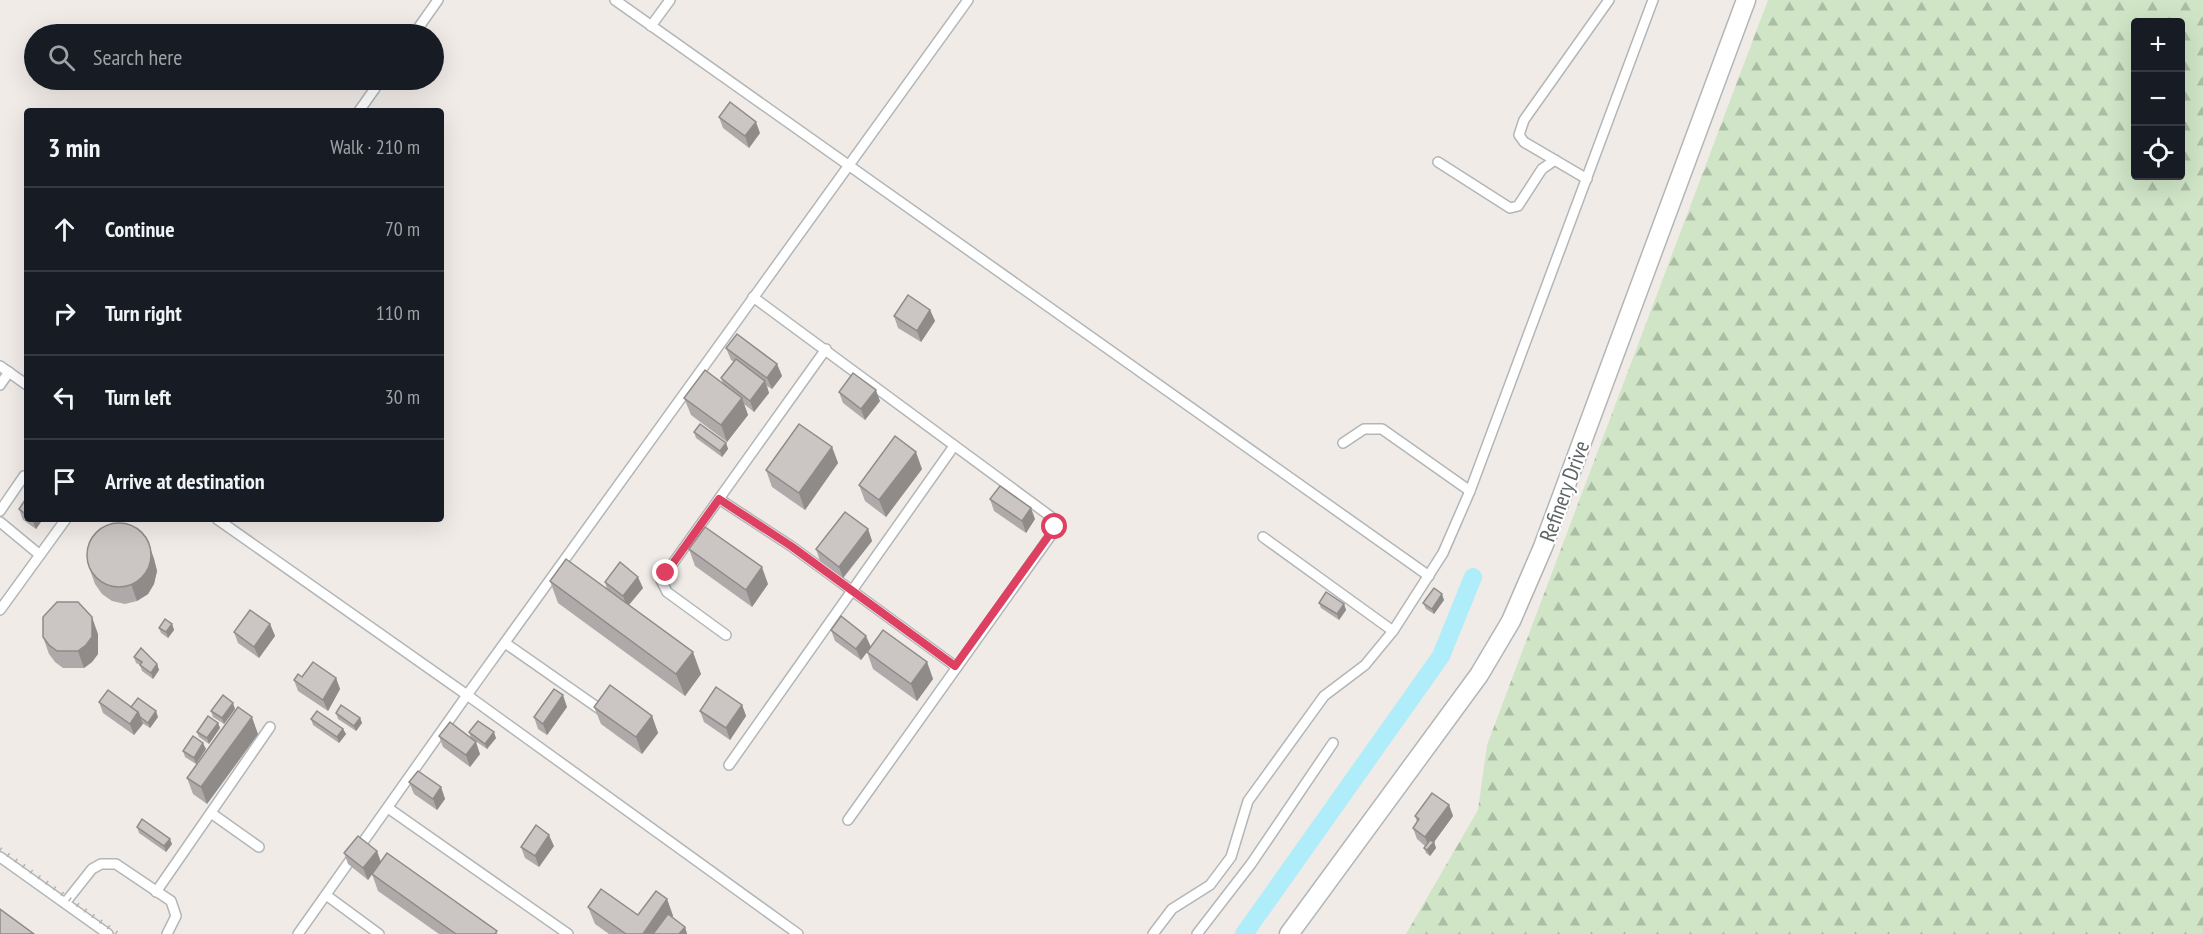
<!DOCTYPE html>
<meta charset="utf-8">
<style>
body{margin:0;font-family:"PT Sans Narrow",sans-serif;background:#242831;color:#f1f3f6}
.controls{position:absolute;right:18px;top:18px;display:grid;overflow:hidden;border-radius:6px;box-shadow:0 6px 24px #0002}
.controls button{width:54px;height:54px;display:grid;place-items:center;padding:0;border:0;border-bottom:2px solid #363941;background:#171b24;color:#f1f3f6;font:30px sans-serif}
.stop{position:absolute;width:18px;height:18px;margin:-14px;border:4px solid #dd4060;border-radius:50%;background:#fff}
.stop.end{background:#dd4060;border-color:#fff;box-shadow:0 2px 6px #0008}
.list{margin:0;padding:0;list-style:none}
h2{display:flex;justify-content:space-between;align-items:center;height:78px;margin:0;padding:0 24px;font-size:26px}
h2 small{font-size:20px;font-weight:400;color:#9ea1a6}
.list li{display:grid;grid-template-columns:39px 1fr auto;gap:18px;align-items:center;box-sizing:border-box;height:84px;padding:0 24px;border-top:2px solid #363941}
.list b{display:block;font-size:22px;white-space:nowrap}
.list em{font-size:20px;font-style:normal;color:#9ea1a6}
.icon{flex:none;width:33px;height:33px;fill:none;stroke:currentColor;stroke-width:2;stroke-linecap:round;stroke-linejoin:round}
.map{position:relative;flex:none;width:2203px;height:934px;overflow:hidden}
.search{position:absolute;background:#171b24;box-shadow:0 6px 24px #0002;left:24px;top:24px;width:420px;height:66px;display:flex;align-items:center;gap:15px;box-sizing:border-box;padding:0 21px;border-radius:33px;color:#9ea1a6;font-size:22px}
.panel{position:absolute;background:#171b24;box-shadow:0 6px 24px #0002;left:24px;top:108px;width:420px;height:414px;border-radius:6px}
.map>svg:first-child{display:block}
.forest{fill:url(#forest-firs);fill-rule:evenodd}
.lines{fill:none;stroke-linecap:round;stroke-linejoin:round}
.canal{stroke:#aeedf9;stroke-width:18}
.service-casing{stroke:#b2b6b8;stroke-width:12}
.minor-casing{stroke:#b2b6b8;stroke-width:21}
.service{stroke:#fff;stroke-width:9}
.minor{stroke:#fff;stroke-width:18}
.rail{stroke:#b3b4b4;stroke-width:4.5;stroke-dasharray:1.5 8;stroke-linecap:butt}
.wall{fill:#afaaa9}
.shaded-wall{fill:#8e8b89}
.building{fill:#cbc6c4;stroke:#8e8b89;stroke-width:1.5}
.route{stroke:#dd4060;stroke-width:8}
.labels{text-anchor:middle;stroke-width:4.5;stroke-linejoin:round;paint-order:stroke}
.street-label{font-size:22px;fill:#5f6466;stroke:#fff}
</style>
<div class="map">
<svg width="2203" height="934" viewBox="0 0 2203 934">
<defs>
<pattern id="forest-firs" width="22" height="20" patternUnits="userSpaceOnUse" patternTransform="scale(1.5)"><rect width="22" height="20" fill="#cfe5c6"/><path d="M5 1l3.5 6h-7zM16 11l3.5 6h-7z" fill="#abbda5"/></pattern>
</defs>
<rect width="100%" height="100%" fill="#f0ebe7"/>
<path class="forest" d="M1768 0H2203V934H1406L1478 810 1487 745ZM2136 22H2180V176H2136Z"/>
<g class="lines">
<path class="canal" d="M1244 934 1441 656 1473 577"/>
<g class="service-casing">
<g id="service">
<path d="M615 0 1429 576"/>
<path d="M651 26 670 0"/>
<path d="M414 34 438 0"/>
<path d="M359 111 381 80"/>
<path d="M1438 162 1510 208 1518 206 1542 169 1555 160"/>
<path d="M1587 179 1524 142 1519 135 1524 120 1609 0"/>
<path d="M753 297 1054 519V531L848 820"/>
<path d="M0 366 27 385"/>
<path d="M0 385 9 372"/>
<path d="M1343 443 1364 429H1382L1470 491"/>
<path d="M719 499 791 546 955 666"/>
<path d="M0 511 24 476"/>
<path d="M217 519 467 695 968 0"/>
<path d="M0 522 40 555"/>
<path d="M1263 537 1393 631"/>
<path d="M0 610 66 519"/>
<path d="M726 635 667 592 661 580 826 349"/>
<path d="M505 643 604 712"/>
<path d="M729 765 954 446"/>
<path d="M388 808 568 934"/>
<path d="M211 813 259 847"/>
<path d="M0 857 108 934"/>
<path d="M156 892 270 727"/>
<path d="M326 895 379 934"/>
<path d="M65 903 92 869 101 864H116L171 901 176 916 167 934"/>
<path d="M298 934 467 695 798 934"/>
<path d="M1153 934 1172 909 1210 885 1231 857 1248 801 1324 696 1365 665 1393 631 1443 553 1470 491 1653 0"/>
<path d="M1197 934 1251 864 1333 743"/>
</g>
</g>
<g class="minor-casing">
<path id="minor" d="M1289 934 1479 675 1511 621 1543 547 1746 0"/>
</g>
<use href="#service" class="service"/>
<use href="#minor" class="minor"/>
<path class="rail" d="M0 849 118 934"/>
</g>
<g class="wall">
<path d="M719 117 760 133 749 148 723 128Z"/>
<path d="M930 310 935 321 921 342 898 328 894 316Z"/>
<path d="M726 348 777 364 782 376 772 389 767 386 769 393 754 412 744 404 748 415 727 442 691 415 684 398 723 384 721 378 734 362 731 360Z"/>
<path d="M839 392 880 401 865 420 843 403Z"/>
<path d="M694 432 726 443 728 449 722 457 696 438Z"/>
<path d="M832 447 838 463 805 510 772 487 766 470Z"/>
<path d="M922 469 886 517 865 501 859 485Z"/>
<path d="M27 497V519H43L36 529 23 520 19 509Z"/>
<path d="M990 499 1035 519 1026 533 994 511Z"/>
<path d="M868 529 872 541 843 578 820 561 816 549Z"/>
<path d="M148 542 154 559 157 571 154 584 148 594 137 601 125 604 112 601 102 594 95 584 89 567Z"/>
<path d="M689 549 768 584 752 607 695 566Z"/>
<path d="M550 581 607 589 605 582 643 588 629 605 701 674 685 696 558 603Z"/>
<path d="M1444 600 1434 614 1426 609 1423 603Z"/>
<path d="M1319 603 1344 604 1346 610 1339 620 1321 608Z"/>
<path d="M172 624 174 630 168 638 161 633 159 628Z"/>
<path d="M270 624 275 636 259 658 238 643 234 632Z"/>
<path d="M831 630 871 647 927 662 933 679 917 701 873 669 867 652 870 648 861 660 835 641Z"/>
<path d="M98 634V654L92 662 84 668H63L55 662 49 654 43 637Z"/>
<path d="M134 657 157 664 159 670 153 679 142 671 140 665 136 663Z"/>
<path d="M336 678 340 689 328 711 298 691 294 680Z"/>
<path d="M99 702 131 707 158 717 150 728 142 723 134 735 103 713Z"/>
<path d="M742 705 746 716 730 740 704 722 700 711Z"/>
<path d="M567 707 547 735 538 729 534 717Z"/>
<path d="M594 707 652 716 658 733 642 754 601 724Z"/>
<path d="M235 709 224 724 213 717 211 711Z"/>
<path d="M336 713 360 718 362 723 356 731 338 719Z"/>
<path d="M311 719 343 729 346 734 339 743 313 725Z"/>
<path d="M218 723 220 728 209 744 199 737 197 732Z"/>
<path d="M469 732 496 738 487 749 471 738Z"/>
<path d="M258 734 207 804 193 794 187 778Z"/>
<path d="M439 736 480 754 470 767 443 747Z"/>
<path d="M206 749 196 764 185 757 183 751Z"/>
<path d="M409 782 441 787 445 799 437 810 414 794Z"/>
<path d="M1449 805 1453 816 1434 842 1436 848 1430 856 1426 853 1424 848 1425 846 1417 839 1413 828 1417 822 1415 816Z"/>
<path d="M137 827 172 844 166 852 139 833Z"/>
<path d="M554 846 539 867 525 858 521 847Z"/>
<path d="M344 853 381 862 498 934H439L378 891 372 874 368 880 348 864Z"/>
<path d="M667 899 673 916 672 918 685 927 687 934H609L595 924 588 907 638 915Z"/>
</g>
<g class="shaded-wall">
<path d="M756 122 760 133 749 148 745 136Z"/>
<path d="M930 310 935 321 921 342 917 331Z"/>
<path d="M777 364 782 376 772 389 767 378Z"/>
<path d="M765 381 769 393 754 412 750 401Z"/>
<path d="M876 390 880 401 865 420 861 409Z"/>
<path d="M742 398 748 415 727 442 721 425Z"/>
<path d="M726 443 728 449 722 457 720 451Z"/>
<path d="M832 447 838 463 805 510 799 493Z"/>
<path d="M916 452 922 469 886 517 879 500Z"/>
<path d="M1031 508 1035 519 1026 533 1022 521Z"/>
<path d="M32 519H43L36 529Z"/>
<path d="M868 529 872 541 843 578 839 567Z"/>
<path d="M148 542 154 559 157 571 154 584 148 594 137 601 131 584Z"/>
<path d="M762 567 768 584 752 607 746 590Z"/>
<path d="M638 577 643 588 627 607 623 596Z"/>
<path d="M1442 594 1444 600 1434 614 1432 609Z"/>
<path d="M1344 604 1346 610 1339 620 1337 614Z"/>
<path d="M92 617 98 634V654L92 662 84 668 78 651Z"/>
<path d="M172 624 174 630 168 638 166 632Z"/>
<path d="M270 624 275 636 259 658 254 647Z"/>
<path d="M866 636 871 647 861 660 856 649Z"/>
<path d="M693 652 701 674 685 696 676 674Z"/>
<path d="M927 662 933 679 917 701 911 684Z"/>
<path d="M157 664 159 670 153 679 151 673Z"/>
<path d="M336 678 340 689 328 711 323 700Z"/>
<path d="M563 695 567 707 547 735 543 724Z"/>
<path d="M233 703 235 709 224 724 222 718Z"/>
<path d="M742 705 746 716 730 740 726 728Z"/>
<path d="M156 711 158 717 150 728 148 723Z"/>
<path d="M138 712 143 724 134 735 130 724Z"/>
<path d="M652 716 658 733 642 754 636 737Z"/>
<path d="M252 717 258 734 207 804 201 787Z"/>
<path d="M360 718 362 723 356 731 354 726Z"/>
<path d="M218 723 220 728 209 744 207 738Z"/>
<path d="M343 729 346 734 339 743 337 737Z"/>
<path d="M494 732 496 738 487 749 485 744Z"/>
<path d="M476 742 480 754 470 767 466 755Z"/>
<path d="M203 743 206 749 196 764 194 758Z"/>
<path d="M441 787 445 799 437 810 433 799Z"/>
<path d="M1449 805 1453 816 1434 842 1436 848 1430 856 1427 850 1429 848 1425 837Z"/>
<path d="M549 835 554 846 539 867 535 856Z"/>
<path d="M170 839 172 844 166 852 164 846Z"/>
<path d="M377 851 381 862 368 880 363 868Z"/>
<path d="M667 899 673 916 661 934H643Z"/>
<path d="M685 927 687 934H679Z"/>
</g>
<g class="building">
<path d="M730 102 756 122 745 136 719 117Z"/>
<path d="M908 295 930 310 917 331 894 316Z"/>
<path d="M737 334 777 364 767 378 726 348Z"/>
<path d="M736 359 765 381 750 401 721 378Z"/>
<path d="M705 370 742 398 721 425 684 398Z"/>
<path d="M853 373 876 390 861 409 839 392Z"/>
<path d="M700 424 726 443 720 451 694 432Z"/>
<path d="M799 424 832 447 799 493 766 470Z"/>
<path d="M895 436 916 452 879 500 859 485Z"/>
<path d="M1000 486 1031 508 1022 521 990 499Z"/>
<path d="M27 497V515L19 509Z"/>
<path d="M845 512 868 529 839 567 816 549Z"/>
<circle cx="119" cy="555" r="32"/>
<path d="M705 527 762 567 746 590 689 549Z"/>
<path d="M566 559 693 652 676 674 550 581Z"/>
<path d="M620 562 638 577 623 596 605 582Z"/>
<path d="M1434 588 1442 594 1432 609 1423 603Z"/>
<path d="M1326 592 1344 604 1337 614 1319 603Z"/>
<path d="M57 602H78L92 617V637L86 645 78 651H57L49 645 43 637V617Z"/>
<path d="M250 610 270 624 254 647 234 632Z"/>
<path d="M841 616 866 636 856 649 831 630Z"/>
<path d="M165 619 172 624 166 632 159 628Z"/>
<path d="M883 630 927 662 911 684 867 652Z"/>
<path d="M141 648 157 664 151 673 140 665 142 662 134 657Z"/>
<path d="M313 662 336 678 323 700 294 680 298 674 302 677Z"/>
<path d="M610 685 652 716 636 737 594 707Z"/>
<path d="M716 687 742 705 726 728 700 711Z"/>
<path d="M554 689 563 695 543 724 534 717Z"/>
<path d="M108 690 138 712 130 724 99 702Z"/>
<path d="M223 695 233 703 222 718 211 711Z"/>
<path d="M138 698 156 711 148 723 140 717 138 712 131 707Z"/>
<path d="M341 705 360 718 354 726 336 713Z"/>
<path d="M238 707 252 717 201 787 187 778Z"/>
<path d="M317 711 343 729 337 737 311 719Z"/>
<path d="M208 716 218 723 207 738 197 732Z"/>
<path d="M478 721 494 732 485 744 469 732Z"/>
<path d="M450 722 476 742 466 755 439 736Z"/>
<path d="M193 736 203 743 194 758 183 751Z"/>
<path d="M418 771 441 787 433 799 409 782Z"/>
<path d="M1432 793 1449 805 1425 837 1413 828 1419 819 1415 816Z"/>
<path d="M142 819 170 839 164 846 137 827Z"/>
<path d="M536 825 549 835 535 856 521 847Z"/>
<path d="M358 836 377 851 363 868 344 853Z"/>
<path d="M1430 840 1434 842 1427 850 1424 848Z"/>
<path d="M387 853 497 931 495 934H456L372 874Z"/>
<path d="M601 889 638 915 656 891 667 899 643 934H626L588 907Z"/>
<path d="M0 909 34 934H0Z"/>
<path d="M668 914 685 927 679 934H653Z"/>
</g>
<g class="lines">
<path class="route" d="M666 573 719 499 791 546 955 666 1055 527"/>
</g>
<g class="labels">
<g class="street-label">
<text transform="translate(1564 491) rotate(-70)" y="8">Refinery Drive</text>
</g>
</g>
</svg>
<div class="controls">
<button>+</button>
<button>−</button>
<button><svg class="icon" aria-label="locate" viewBox="0 0 24 24"><circle cx="12" cy="12" r="6"/><path d="M12 2v4M12 18v4M2 12h4M18 12h4"/></svg></button>
</div>
<div class="stop" style="left:1055px;top:527px"></div>
<div class="stop end" style="left:666px;top:573px"></div>
<div class="search"><svg class="icon" aria-label="search" viewBox="0 0 24 24"><circle cx="10" cy="10" r="6"/><path d="M15 15l6 6"/></svg>Search here</div>
<section class="panel">
<h2>3 min<small>Walk · 210 m</small></h2>
<ul class="list">
<li><svg class="icon" aria-label="ahead" viewBox="0 0 24 24"><path d="M12 20V5M6 11l6-6 6 6"/></svg><div><b>Continue</b></div><em>70 m</em></li>
<li><svg class="icon" aria-label="right" viewBox="0 0 24 24"><path d="M7 20v-9h11M14 6l5 5-5 5"/></svg><div><b>Turn right</b></div><em>110 m</em></li>
<li><svg class="icon" aria-label="left" viewBox="0 0 24 24"><path d="M17 20v-9H6M10 6l-5 5 5 5"/></svg><div><b>Turn left</b></div><em>30 m</em></li>
<li><svg class="icon" aria-label="arrive" viewBox="0 0 24 24"><path d="M6 21V4h12l-3 4 3 4H6"/></svg><div><b>Arrive at destination</b></div></li>
</ul>
</section>
</div>
